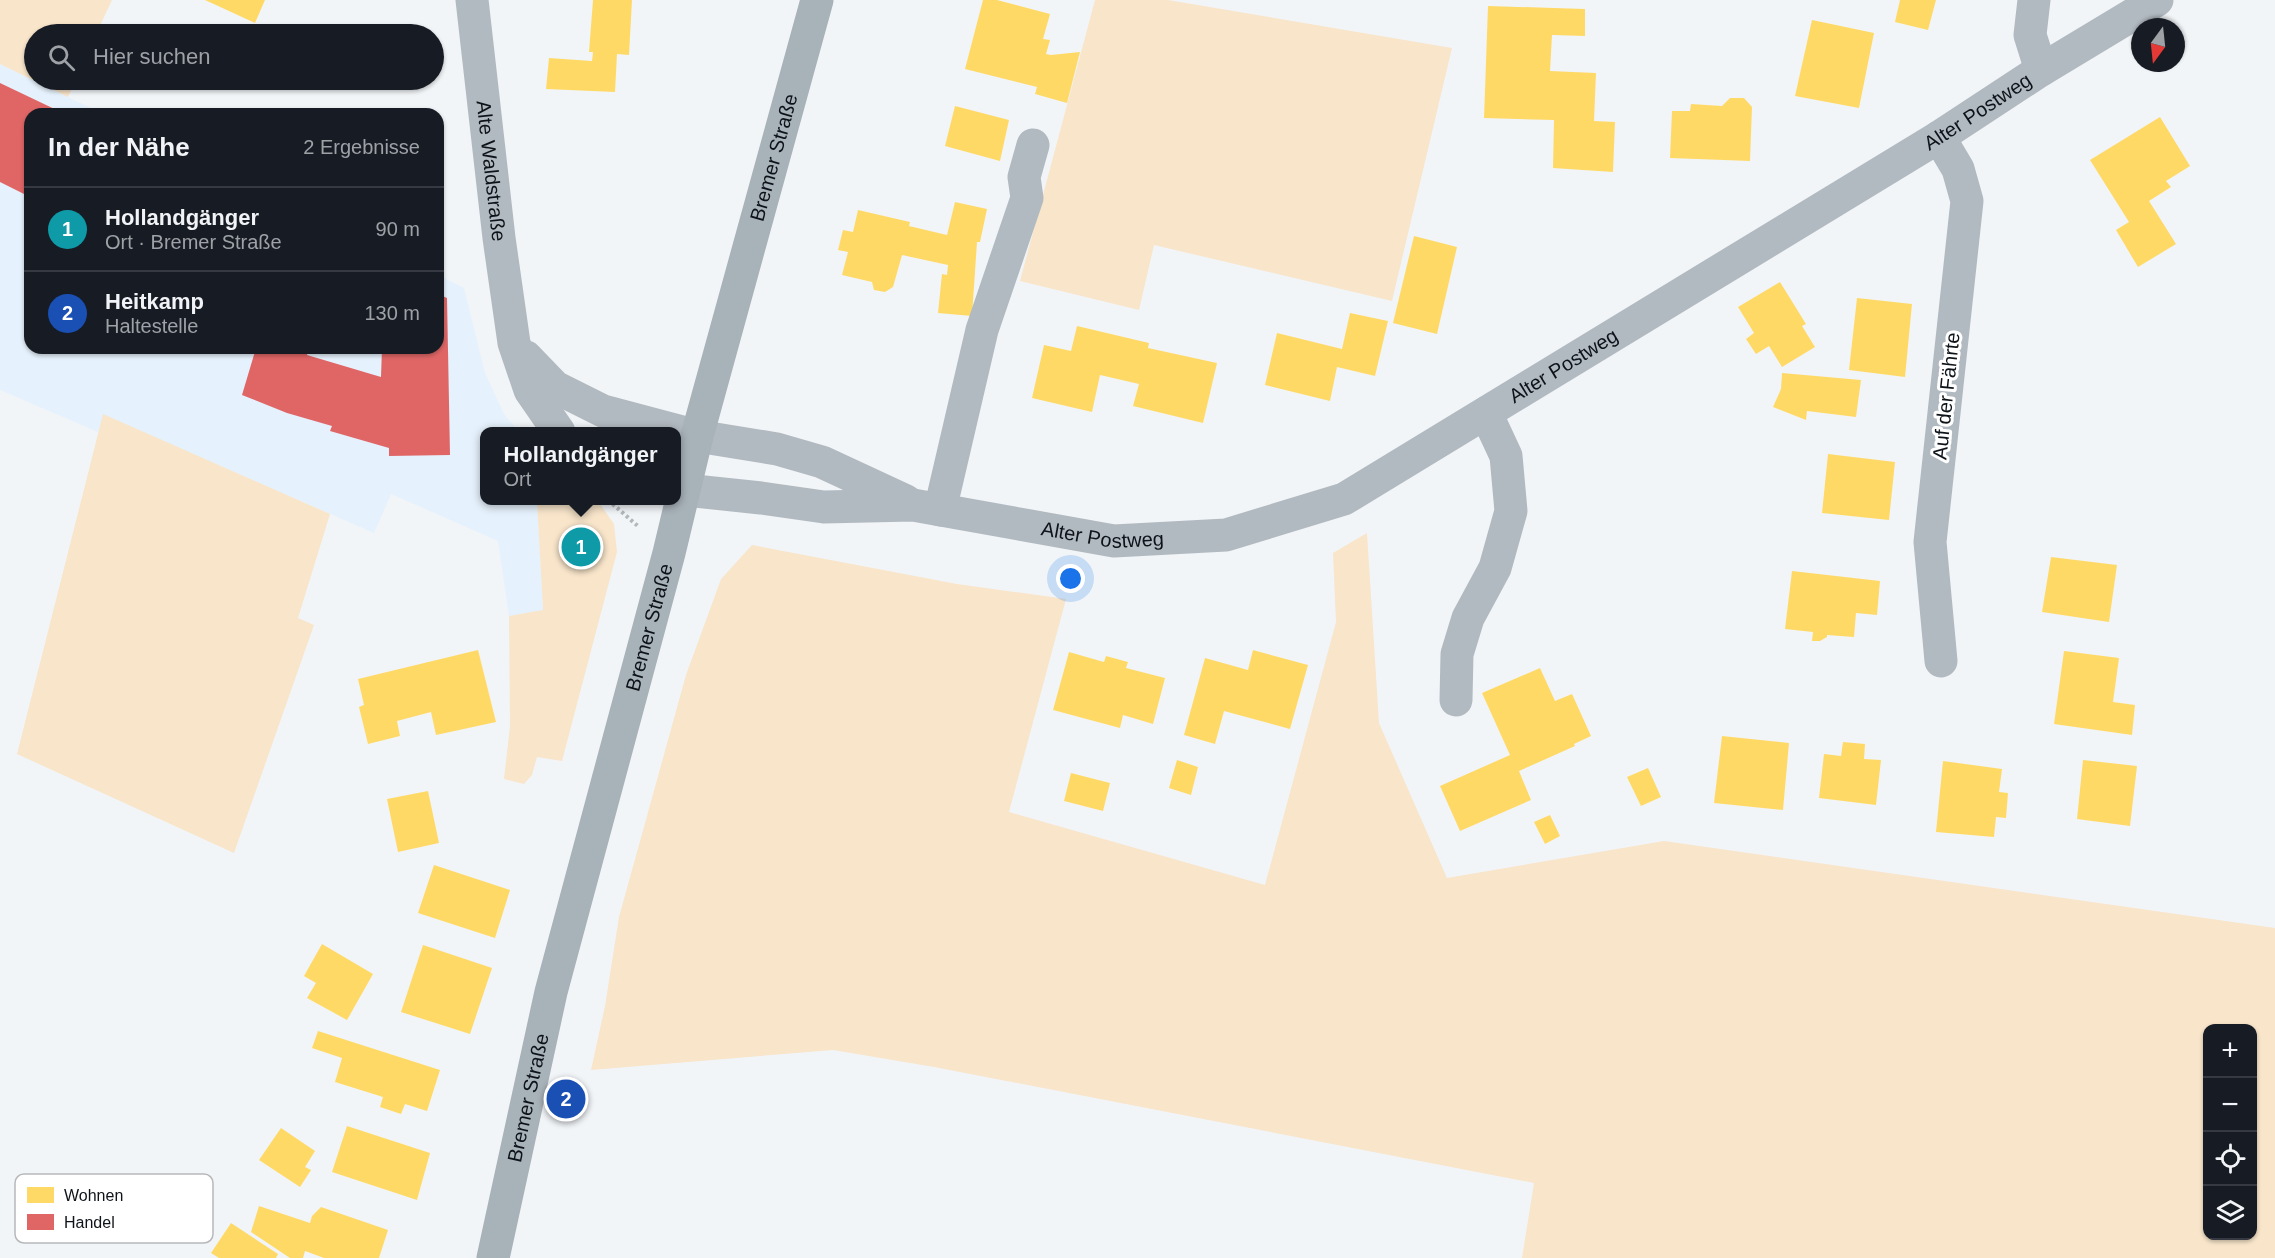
<!DOCTYPE html>
<html lang="de">
<meta charset="utf-8">
<style>
body{margin:0;font-family:Arial,sans-serif;background:#20242c;color:#f1f3f6}
.controls{position:absolute;right:18px;bottom:18px;display:grid;overflow:hidden;border-radius:12px;box-shadow:0 2px 4px #0004}
.controls button{width:54px;height:54px;display:grid;place-items:center;padding:0;border:0;border-bottom:2px solid #363941;background:#171b24;color:#f1f3f6;font:30px sans-serif}
.compass{position:absolute;left:2131px;top:18px;width:54px;height:54px;border-radius:50%;background:#171b24;box-shadow:0 2px 4px #0004;rotate:195deg}
.you{position:absolute;left:1071px;top:579px;width:21px;height:21px;margin:-15px;border:4px solid #fff;border-radius:50%;background:#1a73e8;box-shadow:0 0 0 9px #1a73e833}
.badge{display:grid;place-items:center;width:39px;height:39px;border-radius:50%;background:#1a73e8;color:#fff;font-size:20px;font-weight:700}
.pin{position:absolute;translate:-50% -50%;border:3px solid #fff;box-shadow:0 2px 6px #0006}
.popup{position:absolute;left:480px;top:427px;width:201px;height:78px;box-sizing:border-box;display:grid;place-content:center;border-radius:12px;background:#171b24;filter:drop-shadow(0 2px 4px #0005);font-size:20px;white-space:nowrap;color:#9ea1a6}
.popup b{font-size:22px;color:#f1f3f6}
.popup::after{content:'';position:absolute;left:50%;top:100%;margin-left:-12px;border:12px solid transparent;border-top-color:#171b24}
.list{margin:0;padding:0;list-style:none}
h2{display:flex;justify-content:space-between;align-items:center;height:78px;margin:0;padding:0 24px;font-size:26px}
h2 small{font-size:20px;font-weight:400;color:#9ea1a6}
.list li{display:grid;grid-template-columns:39px 1fr auto;gap:18px;align-items:center;box-sizing:border-box;height:84px;padding:0 24px;border-top:2px solid #363941}
.list b{display:block;font-size:22px;white-space:nowrap}
.list p{margin:0;font-size:20px;white-space:nowrap;color:#9ea1a6}
.list em{font-size:20px;font-style:normal;color:#9ea1a6}
.icon{flex:none;width:33px;height:33px;fill:none;stroke:currentColor;stroke-width:2;stroke-linecap:round;stroke-linejoin:round}
.map{position:relative;flex:none;width:2275px;height:1258px;overflow:hidden}
.search{position:absolute;background:#171b24;box-shadow:0 2px 4px #0004;left:24px;top:24px;width:420px;height:66px;display:flex;align-items:center;gap:15px;box-sizing:border-box;padding:0 21px;border-radius:33px;color:#9ea1a6;font-size:22px}
.panel{position:absolute;background:#171b24;box-shadow:0 2px 4px #0004;left:24px;top:108px;width:420px;height:246px;border-radius:18px}
.map>svg:first-child{display:block}
.built{fill:#e5f1fc}
.green{fill:#f8e5ca;fill-rule:evenodd}
.homes{fill:#ffd966}
.shops{fill:#e06666}
.lines{fill:none;stroke-linecap:round;stroke-linejoin:round}
.path{stroke:#b1b8bc;stroke-width:4;stroke-dasharray:3 3;stroke-linecap:butt}
.minor{stroke:#b2bac1;stroke-width:33}
.major{stroke:#a8b2b9;stroke-width:33}
.labels{text-anchor:middle;stroke-width:6;stroke-linejoin:round;paint-order:stroke}
.street-label{font-size:20px;fill:#0d1318;stroke:#fff}
.key{fill:#fff;stroke:#b6b8ba;stroke-width:1.5}
.key-label{font-size:16px;fill:#0d1318}
</style>
<div class="map">
<svg width="2275" height="1258" viewBox="0 0 2275 1258">
<rect width="100%" height="100%" fill="#f2f5f8"/>
<path class="built" d="M0 64 103 114H30V348H438V275L464 288 485 373 504 414 518 431 485 432V500L537 501 543 611 509 616 498 541 391 494 374 533 104 415 98 432 0 390Z"/>
<g class="green">
<path d="M0 0H112L96 34H34V80H76L68 97 0 64Z"/>
<path d="M1095 0H1168L1452 48 1392 301 1154 245 1139 310 1020 281Z"/>
<path d="M103 414 330 514 298 618 314 625 234 853 17 754Z"/>
<path d="M537 501H598L614 524 617 552 562 761 537 757 532 775 524 784 504 779 510 726 509 616 543 610Z"/>
<path d="M1367 533 1379 723 1447 878 1664 841 2275 928V1258H1522L1534 1183 934 1067 833 1050 591 1070 605 1006 619 917 686 675 721 579 752 545 957 584 1066 599 1009 812 1265 885 1336 622 1333 553ZM2252 1028V1236H2208V1028Z"/>
</g>
<g class="homes">
<path d="M205 0H265L255 23Z"/>
<path d="M593 0H632L629 55 617 54 615 92 546 89 549 58 592 61 593 52H589Z"/>
<path d="M983 0H997L1050 14 1043 39 1050 40 1046 54 1051 55 1080 52 1067 103 1035 94 1037 87 965 69Z"/>
<path d="M1900 0H1936L1928 30 1895 22Z"/>
<path d="M1488 6 1585 9V36L1552 35 1550 71 1596 73 1594 121 1615 122 1613 172 1553 168 1554 120 1484 118Z"/>
<path d="M1812 20 1874 33 1859 108 1795 96Z"/>
<path d="M1730 98H1744L1752 107 1750 161 1670 158 1672 111H1690L1691 104 1722 106Z"/>
<path d="M955 106 1009 120 1000 161 945 146Z"/>
<path d="M2160 117 2190 166 2166 181 2171 187 2149 201 2176 244 2138 267 2116 230 2129 222 2090 160Z"/>
<path d="M955 202 987 209 980 242H977L972 316 938 313 942 274 947 275 948 265 902 255 893 287 885 292 874 290 872 282 842 275 848 252 838 250 843 230 853 232 858 210 910 222 909 226 947 235Z"/>
<path d="M1414 236 1457 247 1437 334 1393 323Z"/>
<path d="M1780 282 1806 324 1802 326 1815 347 1782 367 1769 346 1756 354 1746 339 1754 333 1738 307Z"/>
<path d="M1857 298 1912 304 1905 377 1849 370Z"/>
<path d="M1350 313 1388 321 1375 376 1337 367 1330 401 1265 385 1277 333 1342 349Z"/>
<path d="M1077 326 1149 343 1148 348 1217 363 1203 423 1133 406 1139 384 1100 375 1092 412 1032 398 1044 345 1071 351Z"/>
<path d="M1782 373 1861 380 1856 417 1807 411 1806 420 1773 407 1781 389Z"/>
<path d="M1828 454 1895 462 1889 520 1822 513Z"/>
<path d="M2051 557 2117 565 2109 622 2042 612Z"/>
<path d="M1792 571 1880 581 1877 615 1856 613 1854 637 1827 635V637L1820 641H1812L1813 632 1785 629Z"/>
<path d="M478 650 496 722 436 735 431 712 397 721 400 736 368 744 359 707 364 705 358 679Z"/>
<path d="M1253 650 1308 665 1290 729 1224 711 1215 744 1184 735 1205 658 1248 670Z"/>
<path d="M2064 651 2119 658 2113 702 2135 705 2132 735 2054 724Z"/>
<path d="M1069 652 1104 662 1106 656 1128 662 1126 668 1165 678 1153 724 1123 715 1120 728 1053 710Z"/>
<path d="M1540 668 1555 701 1572 694 1591 736 1574 744 1575 746 1519 771 1531 800 1460 831 1440 786 1510 755 1482 693Z"/>
<path d="M1722 736 1789 743 1783 810 1714 803Z"/>
<path d="M1843 742 1865 744 1864 759 1881 760 1876 805 1819 798 1824 754 1841 756Z"/>
<path d="M1177 760 1198 767 1191 795 1169 788Z"/>
<path d="M2083 760 2137 766 2130 826 2077 819Z"/>
<path d="M1943 761 2002 769 1999 792 2008 793 2006 818 1996 817 1994 837 1936 832Z"/>
<path d="M1648 768 1661 797 1641 806 1627 777Z"/>
<path d="M1071 773 1110 783 1103 811 1064 801Z"/>
<path d="M428 791 439 843 398 852 387 799Z"/>
<path d="M1550 815 1560 836 1545 844 1534 822Z"/>
<path d="M434 865 510 890 495 938 418 913Z"/>
<path d="M322 944 373 974 347 1020 307 998 316 983 304 976Z"/>
<path d="M423 945 492 968 470 1034 401 1012Z"/>
<path d="M318 1031 440 1070 427 1111 405 1104 401 1114 380 1107 383 1097 335 1082 342 1058 312 1048Z"/>
<path d="M347 1126 430 1153 417 1200 332 1172Z"/>
<path d="M281 1128 315 1151 305 1167 311 1170 300 1187 259 1160Z"/>
<path d="M259 1206 310 1223 312 1216 321 1207 388 1230 379 1258H324L305 1251 303 1258H290L251 1232Z"/>
<path d="M231 1223 278 1254 276 1258H219L211 1253Z"/>
</g>
<g class="shops">
<path d="M0 83 65 114H30V197L0 182Z"/>
<path d="M438 294 447 298 450 455 389 456V448L330 431 332 426 287 413 242 395 256 348H309L307 355 381 377 382 348H438Z"/>
</g>
<g class="lines">
<path class="path" d="M608 500 639 527"/>
<g class="minor">
<path id="s1" d="M472 0 499 238 514 343 530 390 559 432"/>
<path d="M2034 0 2030 35 2041 70"/>
<path d="M1939 137 1958 169 1967 201 1930 542 1941 661"/>
<path d="M526 357 555 387 603 411 697 436 777 449 822 462 906 501"/>
<path id="s2" d="M677 487 685 490 761 498 824 507 913 505 1114 541 1226 535 1344 499 1939 137 2041 70 2157 0"/>
<path d="M940 510 982 330 1027 198 1024 177 1033 145"/>
<path d="M1456 700 1457 654 1468 618 1495 568 1511 511 1506 456 1486 413"/>
</g>
<path class="major" id="s3" d="M493 1258 551 992 669 553 697 436 817 0"/>
</g>
<g class="labels">
<g class="street-label">
<text dy="7" stroke="none"><textPath href="#s2" startOffset="1420">Alter Postweg</textPath></text>
<text dy="7" stroke="none"><textPath href="#s3" startOffset="1136">Bremer Straße</textPath></text>
<text dy="7" stroke="none"><textPath href="#s1" startOffset="172">Alte Waldstraße</textPath></text>
<text dy="7" stroke="none"><textPath href="#s2" startOffset="934">Alter Postweg</textPath></text>
<text transform="translate(1946 396) rotate(-84)" y="7">Auf der Fährte</text>
<text dy="7" stroke="none"><textPath href="#s2" startOffset="430">Alter Postweg</textPath></text>
<text dy="7" stroke="none"><textPath href="#s3" startOffset="650">Bremer Straße</textPath></text>
<text dy="7" stroke="none"><textPath href="#s3" startOffset="164">Bremer Straße</textPath></text>
</g>
</g>
<rect x="15" y="1174" width="198" height="69" rx="9" class="key"/>
<rect x="27" y="1187" width="27" height="16" fill="#ffd966"/>
<rect x="27" y="1214" width="27" height="16" fill="#e06666"/>
<g class="key-label">
<text x="64" y="1201">Wohnen</text>
<text x="64" y="1228">Handel</text>
</g>
</svg>
<div class="controls">
<button>+</button>
<button>−</button>
<button><svg class="icon" aria-label="locate" viewBox="0 0 24 24"><circle cx="12" cy="12" r="6"/><path d="M12 2v4M12 18v4M2 12h4M18 12h4"/></svg></button>
<button><svg class="icon" aria-label="layers" viewBox="0 0 24 24"><path d="M12 4l9 5-9 5-9-5zM3 14l9 5 9-5"/></svg></button>
</div>
<svg class="compass" viewBox="-18 -18 36 36"><path d="M0-13l5 13h-10z" fill="#e53935"/><path d="M0 13l5-13h-10z" fill="#9ea1a6"/></svg>
<div class="you"></div>
<div class="pin badge" style="left:581px;top:547px;background:#0f9aa8">1</div>
<div class="popup"><b>Hollandgänger</b>Ort</div>
<div class="pin badge" style="left:566px;top:1099px;background:#1a4fb4">2</div>
<div class="search"><svg class="icon" aria-label="search" viewBox="0 0 24 24"><circle cx="10" cy="10" r="6"/><path d="M15 15l6 6"/></svg>Hier suchen</div>
<section class="panel">
<h2>In der Nähe<small>2 Ergebnisse</small></h2>
<ul class="list">
<li><span class="badge" style="background:#0f9aa8">1</span><div><b>Hollandgänger</b><p>Ort · Bremer Straße</p></div><em>90 m</em></li>
<li><span class="badge" style="background:#1a4fb4">2</span><div><b>Heitkamp</b><p>Haltestelle</p></div><em>130 m</em></li>
</ul>
</section>
</div>
